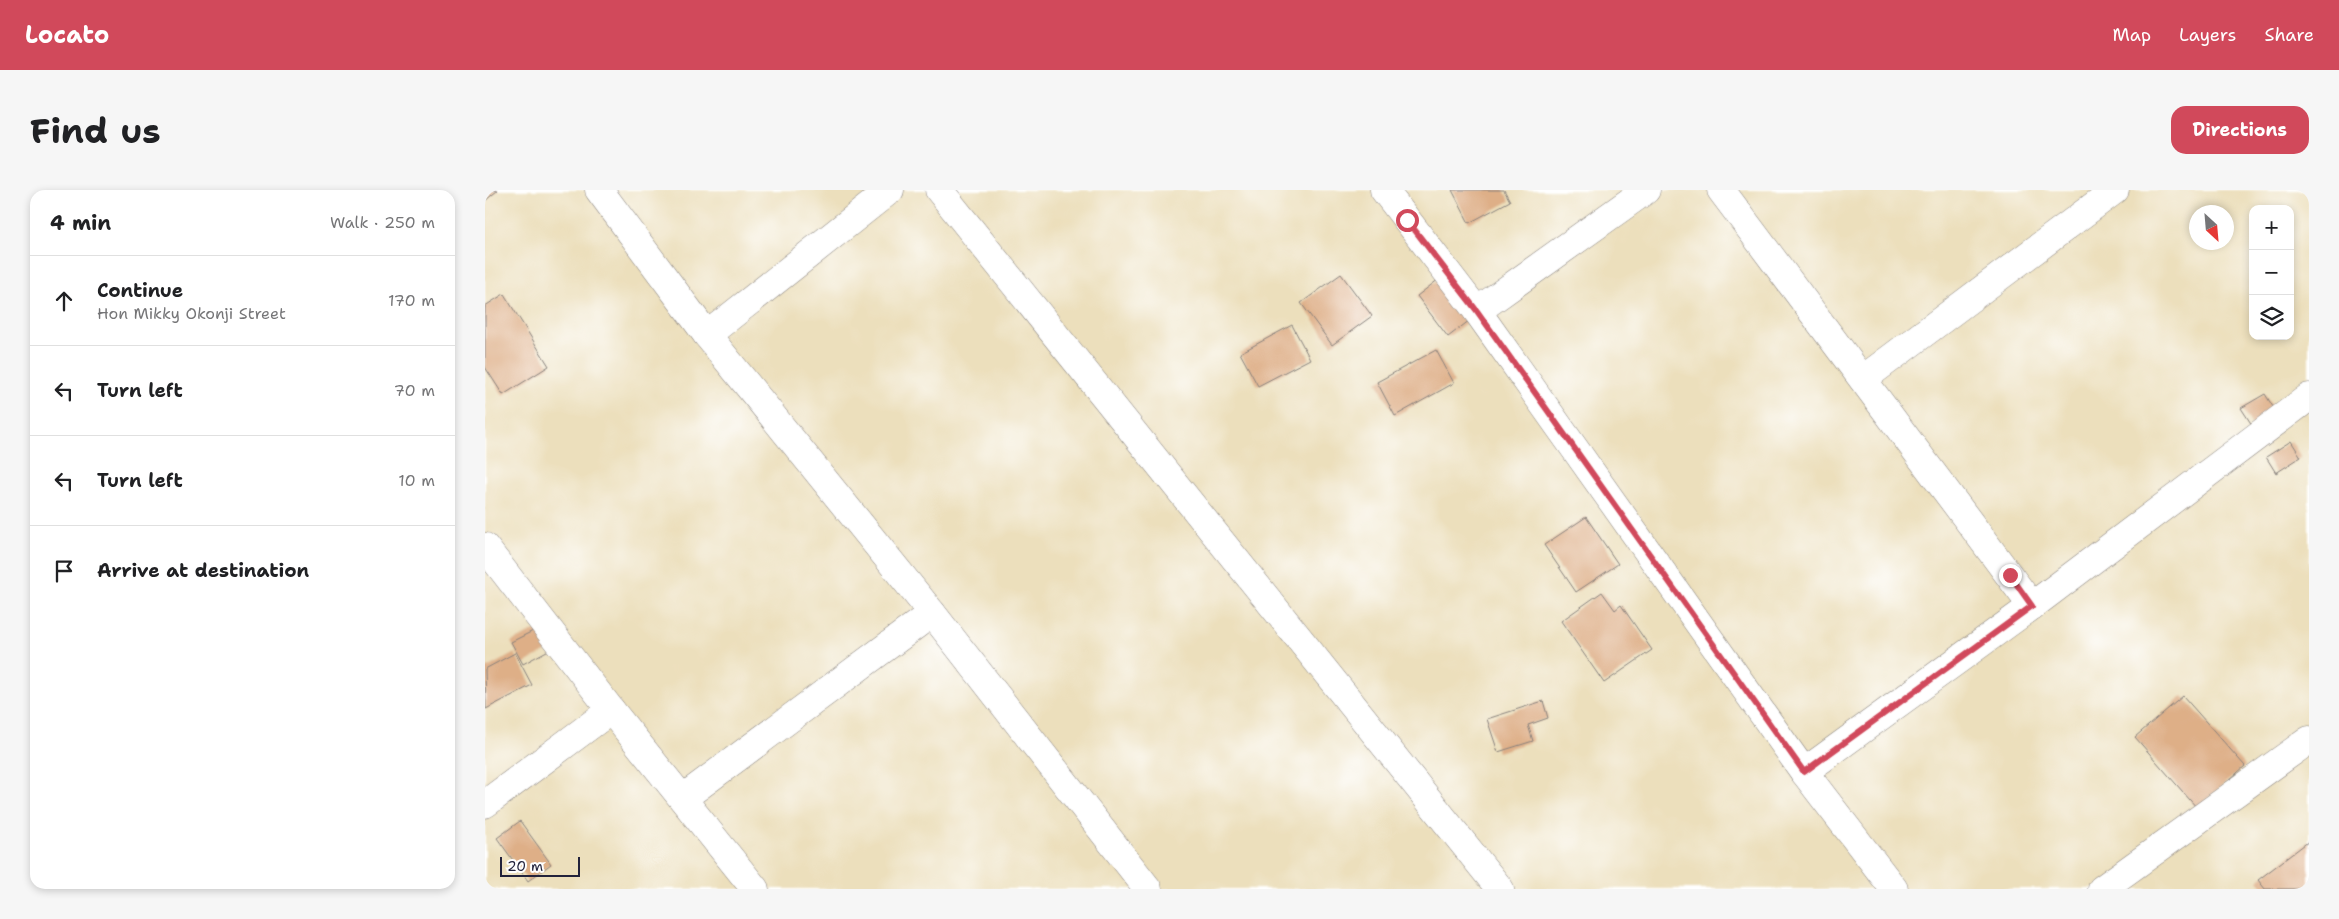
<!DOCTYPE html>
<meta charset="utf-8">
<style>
body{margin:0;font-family:"Shantell Sans",sans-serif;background:#f6f6f6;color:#202124}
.controls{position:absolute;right:15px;top:15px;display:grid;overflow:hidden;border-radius:10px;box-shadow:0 2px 8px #0003}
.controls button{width:45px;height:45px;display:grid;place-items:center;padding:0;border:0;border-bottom:1px solid #e0e0e0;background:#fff;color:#202124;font:25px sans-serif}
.compass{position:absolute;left:1704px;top:15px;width:45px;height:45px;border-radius:50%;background:#fff;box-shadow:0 2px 8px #0003;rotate:154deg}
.scale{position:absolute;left:15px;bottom:12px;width:80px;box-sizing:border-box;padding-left:5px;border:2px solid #22223b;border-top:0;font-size:14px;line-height:18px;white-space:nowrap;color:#22223b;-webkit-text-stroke:4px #fff;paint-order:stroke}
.stop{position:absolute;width:15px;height:15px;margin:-11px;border:4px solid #d1495b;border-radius:50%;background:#fff}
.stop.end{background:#d1495b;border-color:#fff;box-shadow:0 1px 5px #0008}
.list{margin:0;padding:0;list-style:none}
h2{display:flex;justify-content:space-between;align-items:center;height:65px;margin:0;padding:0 20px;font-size:21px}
h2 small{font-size:16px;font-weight:400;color:#757577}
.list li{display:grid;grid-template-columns:32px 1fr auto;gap:15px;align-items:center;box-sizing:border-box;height:90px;padding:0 20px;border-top:1px solid #e0e0e0}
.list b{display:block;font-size:19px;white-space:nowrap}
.list p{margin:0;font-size:16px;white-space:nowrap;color:#757577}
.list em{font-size:16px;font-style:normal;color:#757577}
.icon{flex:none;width:28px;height:28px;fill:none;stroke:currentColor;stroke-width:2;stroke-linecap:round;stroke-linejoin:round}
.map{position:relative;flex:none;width:1824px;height:699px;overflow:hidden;border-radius:15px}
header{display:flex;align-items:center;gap:30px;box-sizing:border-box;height:70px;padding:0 25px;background:#d1495b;color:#fff}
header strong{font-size:24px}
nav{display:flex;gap:28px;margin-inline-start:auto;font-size:18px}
.intro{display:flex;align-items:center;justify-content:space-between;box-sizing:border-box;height:120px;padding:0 30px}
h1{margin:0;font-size:35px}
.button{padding:12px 22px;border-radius:15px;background:#d1495b;color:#fff;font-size:18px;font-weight:700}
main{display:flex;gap:30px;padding:0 30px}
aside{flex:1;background:#fff;border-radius:15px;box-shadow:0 2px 8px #0003}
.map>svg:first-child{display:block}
.building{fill:#deaf87}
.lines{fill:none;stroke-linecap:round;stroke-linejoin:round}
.street-casing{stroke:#87807c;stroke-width:29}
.street{stroke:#fff;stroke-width:28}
.route{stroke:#d1495b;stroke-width:6}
</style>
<header>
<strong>Locato</strong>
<nav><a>Map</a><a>Layers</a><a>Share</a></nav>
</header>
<div class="intro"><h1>Find us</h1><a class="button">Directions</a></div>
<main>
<aside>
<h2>4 min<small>Walk · 250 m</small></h2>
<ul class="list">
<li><svg class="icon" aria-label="ahead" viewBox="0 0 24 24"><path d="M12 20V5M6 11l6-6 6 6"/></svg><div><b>Continue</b><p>Hon Mikky Okonji Street</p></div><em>170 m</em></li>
<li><svg class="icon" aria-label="left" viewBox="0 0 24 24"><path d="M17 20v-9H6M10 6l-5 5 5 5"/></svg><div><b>Turn left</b></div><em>70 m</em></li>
<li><svg class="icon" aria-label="left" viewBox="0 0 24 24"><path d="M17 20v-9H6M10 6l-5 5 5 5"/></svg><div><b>Turn left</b></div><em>10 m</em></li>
<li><svg class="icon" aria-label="arrive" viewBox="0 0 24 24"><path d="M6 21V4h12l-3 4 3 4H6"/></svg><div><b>Arrive at destination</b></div></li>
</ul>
</aside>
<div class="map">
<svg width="1824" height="699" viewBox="0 0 1824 699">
<rect width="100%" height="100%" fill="#fff"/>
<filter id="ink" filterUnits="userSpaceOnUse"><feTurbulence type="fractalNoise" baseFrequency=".02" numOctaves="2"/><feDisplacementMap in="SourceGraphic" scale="10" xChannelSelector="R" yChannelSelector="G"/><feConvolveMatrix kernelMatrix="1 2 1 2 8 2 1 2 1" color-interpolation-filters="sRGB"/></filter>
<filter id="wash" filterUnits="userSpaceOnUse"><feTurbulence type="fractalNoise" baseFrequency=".0096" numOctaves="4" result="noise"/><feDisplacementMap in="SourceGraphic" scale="20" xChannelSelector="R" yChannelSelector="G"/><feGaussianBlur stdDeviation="1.12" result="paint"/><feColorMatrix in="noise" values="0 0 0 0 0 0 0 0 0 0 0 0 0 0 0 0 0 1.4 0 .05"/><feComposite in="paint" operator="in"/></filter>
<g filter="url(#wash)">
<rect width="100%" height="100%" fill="#ecdfbc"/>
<g id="blocks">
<g class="building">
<path d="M0 0H13L0 11Z"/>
<path d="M967 0H1019L1025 11 984 33Z"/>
<path d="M856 84 887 126 847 155 816 113Z"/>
<path d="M954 89 985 130 963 147 932 106Z"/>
<path d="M19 104 64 176 18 205 0 177V116Z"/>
<path d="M807 135 825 169 773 196 755 163Z"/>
<path d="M951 160 969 193 910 226 892 192Z"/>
<path d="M1780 204 1790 220 1767 235 1756 218Z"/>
<path d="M1806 251 1816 267 1791 283 1781 267Z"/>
<path d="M1101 327 1133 374 1091 402 1059 355Z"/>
<path d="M1117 402 1130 420 1136 415 1167 460 1119 493 1076 431Z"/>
<path d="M60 435 71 456 38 474 26 452Z"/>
<path d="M30 463 47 495 1 519 0 479Z"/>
<path d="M1698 506 1760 576 1712 618 1650 547Z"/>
<path d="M1058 511 1063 528 1043 535 1048 551 1013 562 1002 529Z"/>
<path d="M35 631 66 674 43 691 12 648Z"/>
<path d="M1824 651V699H1780L1773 690Z"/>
</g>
</g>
</g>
<g filter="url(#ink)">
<use href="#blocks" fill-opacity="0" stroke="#87807c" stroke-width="1"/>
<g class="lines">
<g class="street-casing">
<g id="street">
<path d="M114 0 222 145 447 423 663 699"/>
<path d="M454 0 1015 699"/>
<path d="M899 0 992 121 1319 582 1409 699"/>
<path d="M1236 0 1547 416"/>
<path d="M992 121 1161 0"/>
<path d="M222 145 405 0"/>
<path d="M1378 189 1630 0"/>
<path d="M0 357 126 520 270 699"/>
<path d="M1319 582 1547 416 1824 207"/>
<path d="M198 608 447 423"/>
<path d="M0 614 126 520"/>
<path d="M1617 699 1824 550"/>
</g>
</g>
<use href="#street" class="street"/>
</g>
</g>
<g class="lines" filter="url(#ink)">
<path class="route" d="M922 30 992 121 1319 582 1547 416 1525 385"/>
</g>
</svg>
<div class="controls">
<button>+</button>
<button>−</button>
<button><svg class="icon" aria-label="layers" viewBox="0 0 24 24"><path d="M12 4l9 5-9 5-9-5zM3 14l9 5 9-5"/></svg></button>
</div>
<svg class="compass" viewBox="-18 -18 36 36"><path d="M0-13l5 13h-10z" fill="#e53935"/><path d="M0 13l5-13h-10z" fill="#757577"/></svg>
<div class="scale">20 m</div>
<div class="stop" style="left:922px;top:30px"></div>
<div class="stop end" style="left:1525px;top:385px"></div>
</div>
</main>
